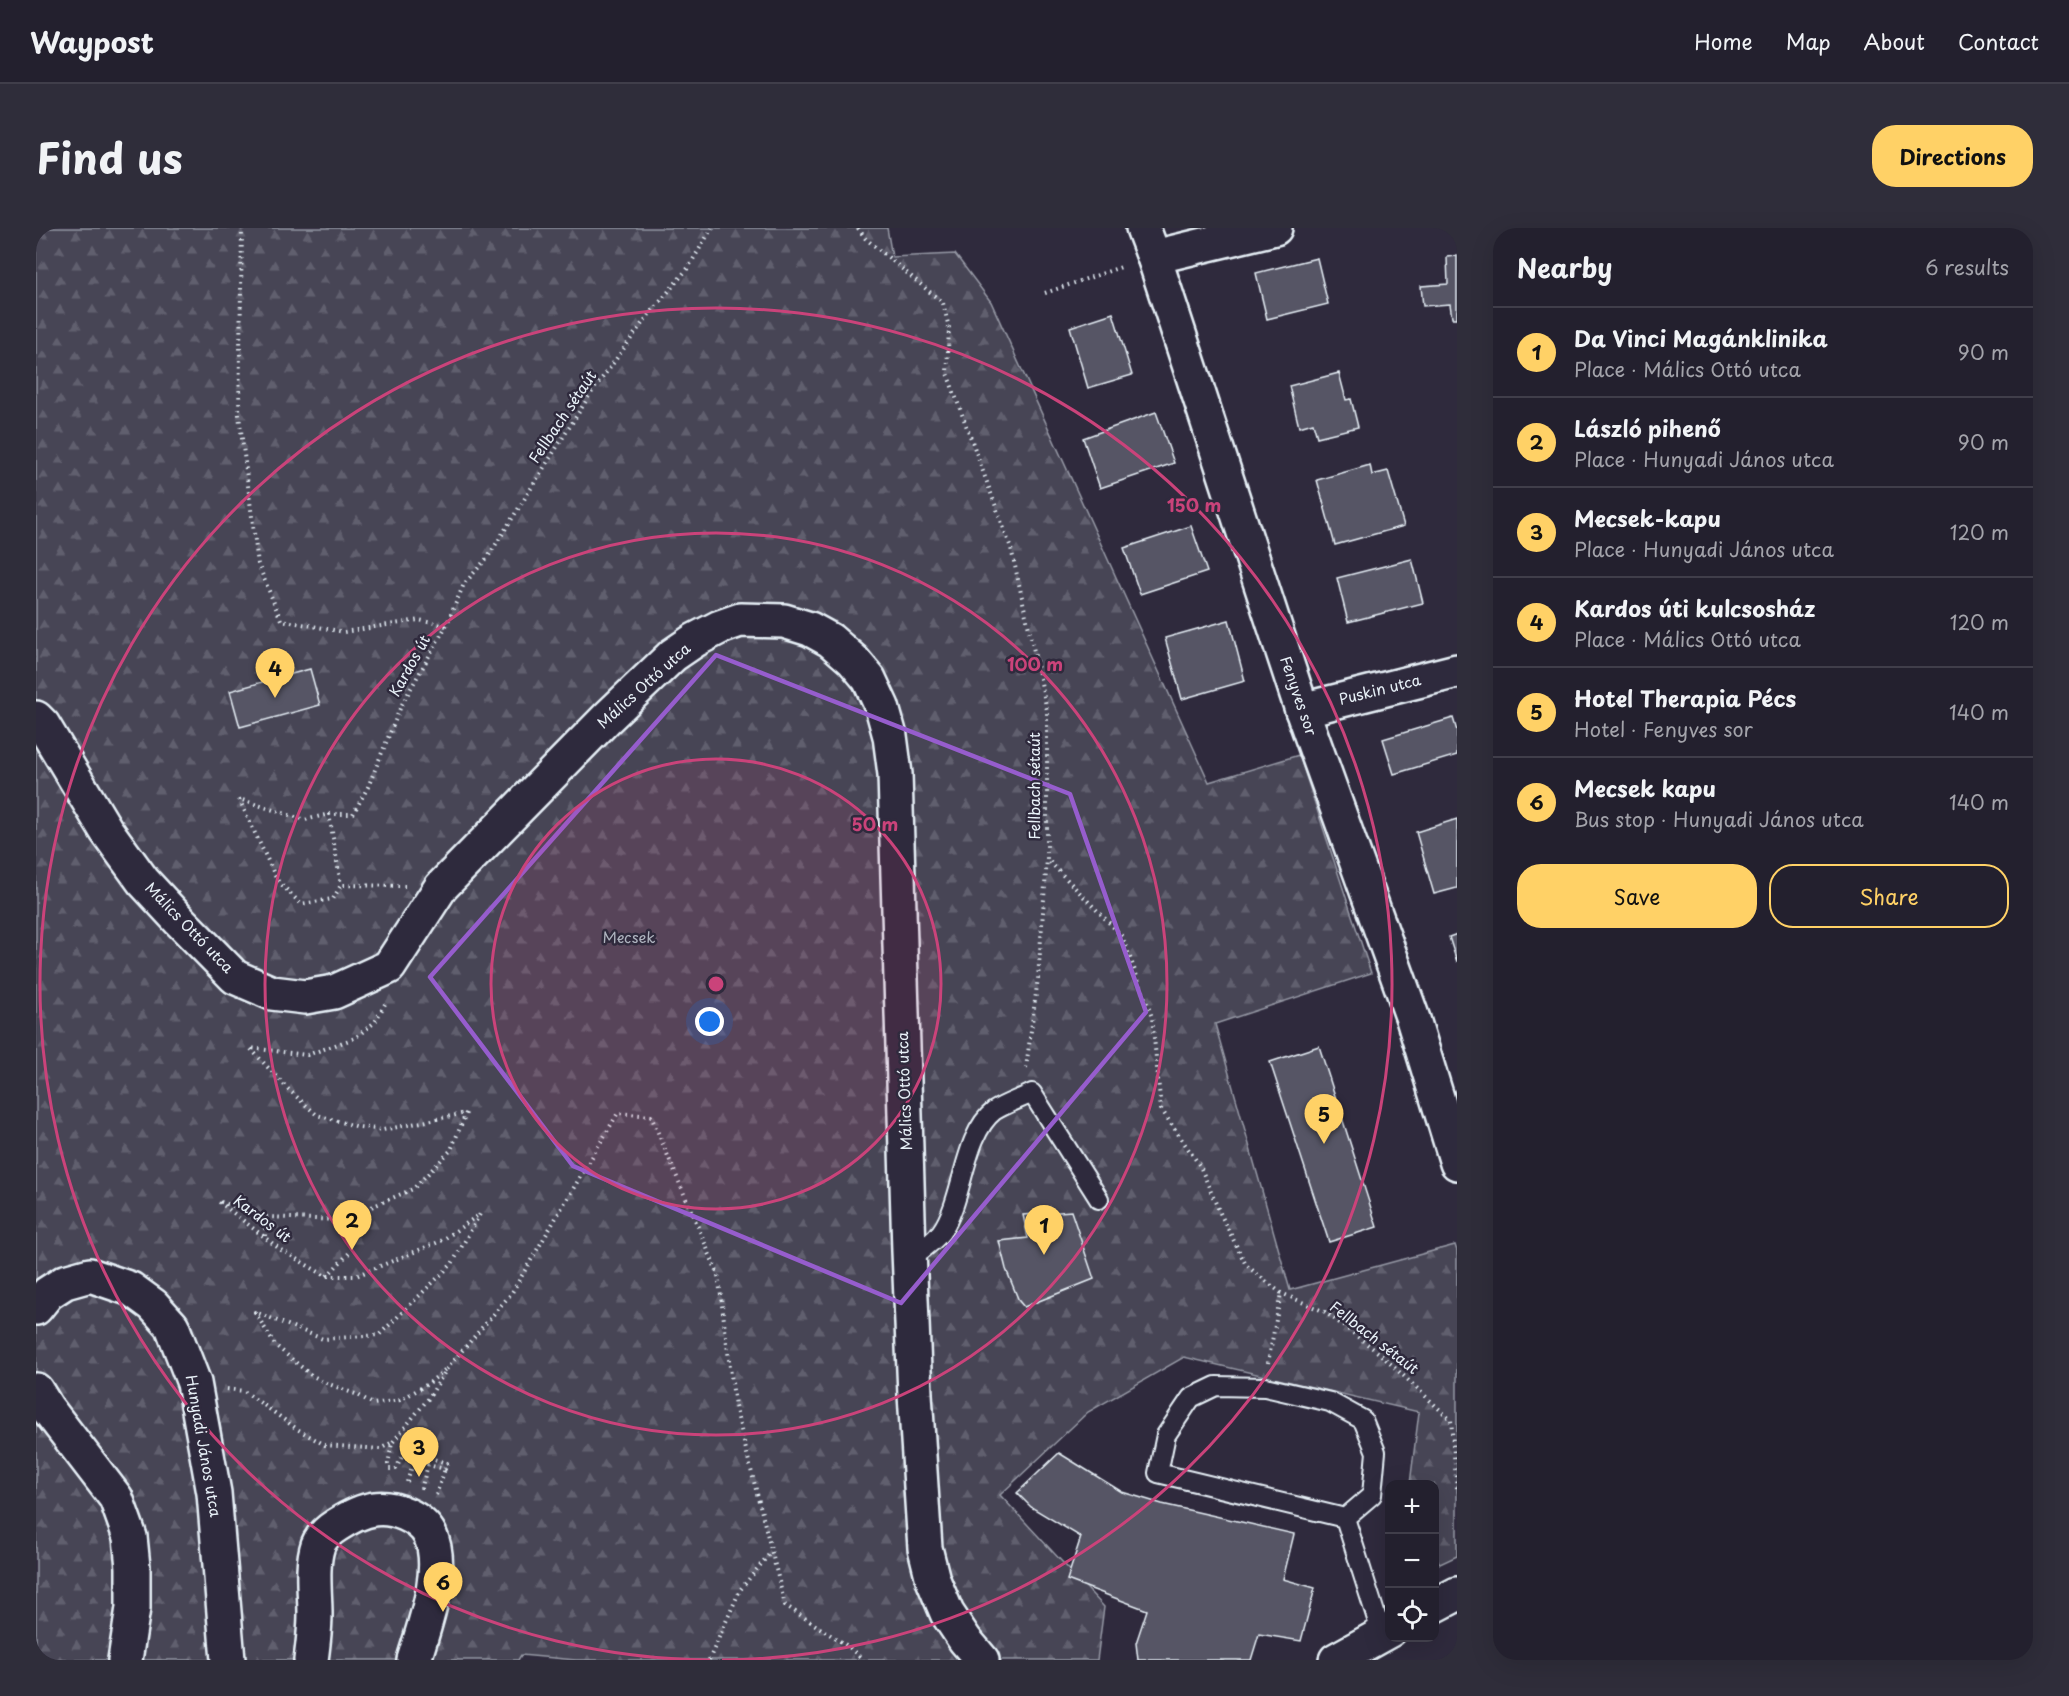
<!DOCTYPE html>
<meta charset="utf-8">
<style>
body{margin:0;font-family:"Playpen Sans",sans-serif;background:#2f2d3a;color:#f1f3f6}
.controls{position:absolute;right:18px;bottom:18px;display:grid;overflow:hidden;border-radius:12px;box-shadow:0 6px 24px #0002}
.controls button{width:54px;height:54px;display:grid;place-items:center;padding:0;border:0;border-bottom:2px solid #403e4a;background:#23202e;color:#f1f3f6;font:30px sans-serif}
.you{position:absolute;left:674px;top:794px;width:21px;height:21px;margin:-15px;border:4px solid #fff;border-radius:50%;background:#1a73e8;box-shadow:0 0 0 9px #1a73e833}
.badge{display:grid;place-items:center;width:39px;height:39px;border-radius:50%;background:#ffd166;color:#111;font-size:20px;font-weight:700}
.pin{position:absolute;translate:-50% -50px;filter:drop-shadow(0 2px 3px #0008)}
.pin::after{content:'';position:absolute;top:32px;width:21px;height:18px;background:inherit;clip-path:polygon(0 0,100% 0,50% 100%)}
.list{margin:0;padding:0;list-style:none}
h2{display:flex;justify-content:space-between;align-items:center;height:78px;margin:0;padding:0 24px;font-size:26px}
h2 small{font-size:20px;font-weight:400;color:#a3a3aa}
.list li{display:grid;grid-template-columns:39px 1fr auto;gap:18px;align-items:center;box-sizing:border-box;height:90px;padding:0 24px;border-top:2px solid #403e4a}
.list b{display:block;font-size:22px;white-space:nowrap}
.list p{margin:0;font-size:20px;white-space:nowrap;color:#a3a3aa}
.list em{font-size:20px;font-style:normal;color:#a3a3aa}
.actions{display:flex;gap:12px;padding:18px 24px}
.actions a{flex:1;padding:14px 0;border:2px solid #ffd166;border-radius:24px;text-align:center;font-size:21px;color:#ffd166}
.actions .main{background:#ffd166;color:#111}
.icon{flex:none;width:33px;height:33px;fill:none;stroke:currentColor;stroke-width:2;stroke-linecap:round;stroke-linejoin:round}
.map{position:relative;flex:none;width:1421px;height:1432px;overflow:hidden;border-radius:24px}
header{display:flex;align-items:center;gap:36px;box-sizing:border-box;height:84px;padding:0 30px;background:#23202e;border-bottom:2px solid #403e4a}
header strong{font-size:28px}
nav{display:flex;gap:33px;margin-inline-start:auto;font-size:21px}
.intro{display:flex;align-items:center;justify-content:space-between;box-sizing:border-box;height:144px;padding:0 36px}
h1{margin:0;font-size:42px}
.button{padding:15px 27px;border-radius:24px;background:#ffd166;color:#111;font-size:21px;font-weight:700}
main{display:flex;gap:36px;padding:0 36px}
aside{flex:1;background:#23202e;border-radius:24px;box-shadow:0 6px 24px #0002}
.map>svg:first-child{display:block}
.forest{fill:url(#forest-firs);stroke:#979aa6;stroke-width:1.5}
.building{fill:#575565;stroke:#e8f1f8;stroke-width:1.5}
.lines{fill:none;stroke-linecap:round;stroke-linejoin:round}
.service-casing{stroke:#e8f1f8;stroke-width:22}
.minor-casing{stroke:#e8f1f8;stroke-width:38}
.tertiary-casing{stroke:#e8f1f8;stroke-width:38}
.path{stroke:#e8f1f8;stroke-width:4;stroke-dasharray:1.5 4.5;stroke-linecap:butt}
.service{stroke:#2f2a3d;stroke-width:18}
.minor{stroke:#2f2a3d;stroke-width:33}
.tertiary{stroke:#2f2a3d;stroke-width:33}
.marked{fill:none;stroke:#965dcd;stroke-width:4.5;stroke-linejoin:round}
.ring{fill:none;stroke:#ca437a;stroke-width:3}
.labels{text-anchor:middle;stroke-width:5;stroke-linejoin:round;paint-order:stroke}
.street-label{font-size:15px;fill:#e8f1f8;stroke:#2f2a3d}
.park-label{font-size:15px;fill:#afb4bf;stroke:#2f2a3d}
.centre{fill:#ca437a;stroke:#2f2a3d;stroke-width:3}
.ring-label{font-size:18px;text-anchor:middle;font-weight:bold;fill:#ca437a;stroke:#2f2a3d;stroke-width:5;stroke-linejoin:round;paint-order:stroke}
</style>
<header>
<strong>Waypost</strong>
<nav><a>Home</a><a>Map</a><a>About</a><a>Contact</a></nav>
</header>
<div class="intro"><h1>Find us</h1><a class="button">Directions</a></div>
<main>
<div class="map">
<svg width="1421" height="1432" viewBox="0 0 1421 1432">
<defs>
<pattern id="forest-firs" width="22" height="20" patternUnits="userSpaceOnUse" patternTransform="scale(1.5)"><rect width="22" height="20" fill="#464455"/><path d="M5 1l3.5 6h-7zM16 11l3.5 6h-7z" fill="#615f6e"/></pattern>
</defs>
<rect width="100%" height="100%" fill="#2f2a3d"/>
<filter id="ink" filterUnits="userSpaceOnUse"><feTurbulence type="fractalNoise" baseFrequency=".0167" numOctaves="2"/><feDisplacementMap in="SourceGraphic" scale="12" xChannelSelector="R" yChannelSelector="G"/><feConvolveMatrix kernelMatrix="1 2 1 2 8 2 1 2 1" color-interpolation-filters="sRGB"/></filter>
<g filter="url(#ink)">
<path class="forest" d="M0 0H851L856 29 919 26 955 74 1173 554 1263 527 1335 745 1179 796 1254 1062 1419 1017 1421 1023V1328L1404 1336 1399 1326 1398 1256H1374L1383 1184 1148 1129 1052 1184 964 1267 1068 1379 1061 1432H540L485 1427 482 1432H0Z"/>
<g class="building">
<path d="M1421 28V90H1416L1414 76 1387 78 1385 58 1412 56 1411 29Z"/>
<path d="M1281 30 1292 76 1231 91 1220 45Z"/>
<path d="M1077 85 1096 147 1052 160 1034 99Z"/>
<path d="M1303 145 1310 172 1315 171 1322 199 1281 209 1277 195 1263 199 1253 158Z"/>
<path d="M1120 184 1138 235 1064 260 1047 210Z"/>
<path d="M1334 237 1336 247 1352 243 1368 298 1299 317 1281 252Z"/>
<path d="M1155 298 1171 344 1104 366 1088 320Z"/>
<path d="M1376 331 1387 375 1312 394 1301 350Z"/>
<path d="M1193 392 1209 453 1146 471 1129 410Z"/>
<path d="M274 441 284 477 204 499 194 463Z"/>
<path d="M1417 490 1421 503V527L1358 546 1347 511Z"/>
<path d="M1421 591V660L1398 666 1380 604Z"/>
<path d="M1421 706V734L1413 709Z"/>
<path d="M1283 818 1341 999 1293 1014 1234 834Z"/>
<path d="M1035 983 1058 1051 988 1079 983 1073 970 1041 963 1013 992 1010 987 987Z"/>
<path d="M1023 1225 1086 1264 1126 1276 1258 1306 1247 1351 1279 1360 1265 1413 1223 1406 1215 1432H1102L1100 1415 1111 1382 1031 1352 1045 1309 995 1279 981 1265Z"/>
</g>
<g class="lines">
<g class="service-casing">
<g id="service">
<path d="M873 1031C884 1023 896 1016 905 1004 928 972 927 907 958 883 969 876 984 871 996 865L1063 971"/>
<path d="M1309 1290 1122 1245 1130 1207 1155 1170 1180 1158 1229 1159 1294 1174 1327 1192 1340 1224 1336 1267 1309 1290 1346 1407"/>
</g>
</g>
<g class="minor-casing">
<g id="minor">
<path d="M1107 0 1118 29 1266 482 1377 791 1421 935"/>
<path d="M1118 29 1239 0"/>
<path d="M1266 482 1421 443"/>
<path d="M0 490 7 497 70 602 107 653 144 693 199 749 236 765 269 769 298 764 353 739 405 659 571 490 637 427 659 412 684 399 704 392 748 393 774 401 794 412 817 432 833 451 846 479 854 508 859 546 873 1023 879 1166 889 1320 897 1352 911 1385 929 1412 946 1432"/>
<path d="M1398 1378 1421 1366"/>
<path d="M1300 1432 1354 1402"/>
</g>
</g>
<g class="tertiary-casing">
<g id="tertiary">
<path d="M0 1080 12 1065 29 1054 54 1047 95 1061 117 1077 136 1098 158 1155 178 1265 192 1432"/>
<path d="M0 1162 11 1180 80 1270 94 1309 97 1339V1380L89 1432"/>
<path d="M275 1432C277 1417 279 1401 279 1386 279 1364 275 1338 282 1317 285 1309 293 1302 301 1297 312 1290 324 1283 338 1281 357 1278 385 1289 394 1307 410 1341 388 1398 378 1432"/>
</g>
</g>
<g class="path">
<path d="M206 0 203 187 222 336 245 392 308 404 383 392 410 398"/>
<path d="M822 0 829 10 907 75 913 100 911 145 975 320 1011 482V631L1086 708 1116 789 1125 881 1164 938 1184 985 1210 1037 1245 1065 1289 1084 1343 1125 1415 1192 1421 1261"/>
<path d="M1009 65 1088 38"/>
<path d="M293 586 305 657"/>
<path d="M369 658 305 657 297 671 265 676 241 652 203 571 269 592 293 586H317L332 559 365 478 410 398 428 356 452 329 553 168 608 93 652 40 676 0"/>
<path d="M349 776 339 794 319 810 271 827 214 820 251 860 281 887 323 899 347 902 430 885 415 922 377 961 305 992 230 989 182 973 245 1022 290 1048H320L405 1013 444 986 416 1036 343 1107 287 1111 219 1084 239 1117 275 1147 290 1155 322 1167 337 1176 364 1172 392 1156 412 1139"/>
<path d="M990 840 1002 750 1011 631"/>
<path d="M229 1008 230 989"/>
<path d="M291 1048 316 1022"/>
<path d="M1232 1135 1245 1065"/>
<path d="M191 1161 208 1163 261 1201 289 1217 344 1221 355 1215"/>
<path d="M371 1254 380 1226"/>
<path d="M385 1261 392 1237 409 1241 411 1235 380 1226 383 1216 380 1213 373 1214 360 1241H353L352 1236 356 1215 392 1171 412 1139 475 1066 582 885 615 888 682 1046 699 1178 749 1377 813 1419 827 1432"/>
<path d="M400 1267 409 1241"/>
<path d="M673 1432 704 1362 735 1324"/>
</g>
<use href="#service" class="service"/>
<use href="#minor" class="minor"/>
<use href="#tertiary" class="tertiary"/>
</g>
</g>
<path class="marked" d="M680 427 1034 566 1110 784 865 1075 537 938 394 749Z"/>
<circle cx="680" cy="756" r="225" fill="#ca437a" fill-opacity=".12"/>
<g class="ring">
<circle cx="680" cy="756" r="225"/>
<circle cx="680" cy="756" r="451"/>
<path d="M674 1432A676 676 0 1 1 686 1432"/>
</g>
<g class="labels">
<g class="street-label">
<text transform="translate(527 189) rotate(-56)" y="5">Fellbach sétaút</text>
<text transform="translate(374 438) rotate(-61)" y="5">Kardos út</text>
<text transform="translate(608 458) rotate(-42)" y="5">Málics Ottó utca</text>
<text transform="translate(1344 462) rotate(-14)" y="5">Puskin utca</text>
<text transform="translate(1262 468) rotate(71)" y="5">Fenyves sor</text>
<text transform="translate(999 558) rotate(-90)" y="5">Fellbach sétaút</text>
<text transform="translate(153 700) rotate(46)" y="5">Málics Ottó utca</text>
<text transform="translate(869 863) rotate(-92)" y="5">Málics Ottó utca</text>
<text transform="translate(226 991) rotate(37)" y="5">Kardos út</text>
<text transform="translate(1338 1110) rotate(38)" y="5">Fellbach sétaút</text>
<text transform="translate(167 1218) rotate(80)" y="5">Hunyadi János utca</text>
</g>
<g class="park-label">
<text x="593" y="715">Mecsek</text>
</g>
</g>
<circle cx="680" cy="756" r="9" class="centre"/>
<g class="ring-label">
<text x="1158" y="284">150 m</text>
<text x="999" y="443">100 m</text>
<text x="839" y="603">50 m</text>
</g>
</svg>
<div class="controls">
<button>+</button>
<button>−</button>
<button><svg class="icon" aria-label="locate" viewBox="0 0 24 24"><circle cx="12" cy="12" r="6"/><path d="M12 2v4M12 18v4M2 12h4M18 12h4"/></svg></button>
</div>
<div class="you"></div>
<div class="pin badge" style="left:1008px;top:1027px">1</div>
<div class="pin badge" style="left:316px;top:1022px">2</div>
<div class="pin badge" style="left:383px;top:1249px">3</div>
<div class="pin badge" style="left:239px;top:470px">4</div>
<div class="pin badge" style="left:1288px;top:916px">5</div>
<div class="pin badge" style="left:407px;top:1384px">6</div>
</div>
<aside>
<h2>Nearby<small>6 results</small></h2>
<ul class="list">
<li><span class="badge">1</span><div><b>Da Vinci Magánklinika</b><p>Place · Málics Ottó utca</p></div><em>90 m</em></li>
<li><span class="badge">2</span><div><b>László pihenő</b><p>Place · Hunyadi János utca</p></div><em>90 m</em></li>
<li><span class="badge">3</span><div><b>Mecsek-kapu</b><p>Place · Hunyadi János utca</p></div><em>120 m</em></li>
<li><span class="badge">4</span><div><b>Kardos úti kulcsosház</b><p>Place · Málics Ottó utca</p></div><em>120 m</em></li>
<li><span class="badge">5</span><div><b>Hotel Therapia Pécs</b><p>Hotel · Fenyves sor</p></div><em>140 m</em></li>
<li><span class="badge">6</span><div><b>Mecsek kapu</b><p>Bus stop · Hunyadi János utca</p></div><em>140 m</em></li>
</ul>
<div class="actions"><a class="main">Save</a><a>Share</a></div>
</aside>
</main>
